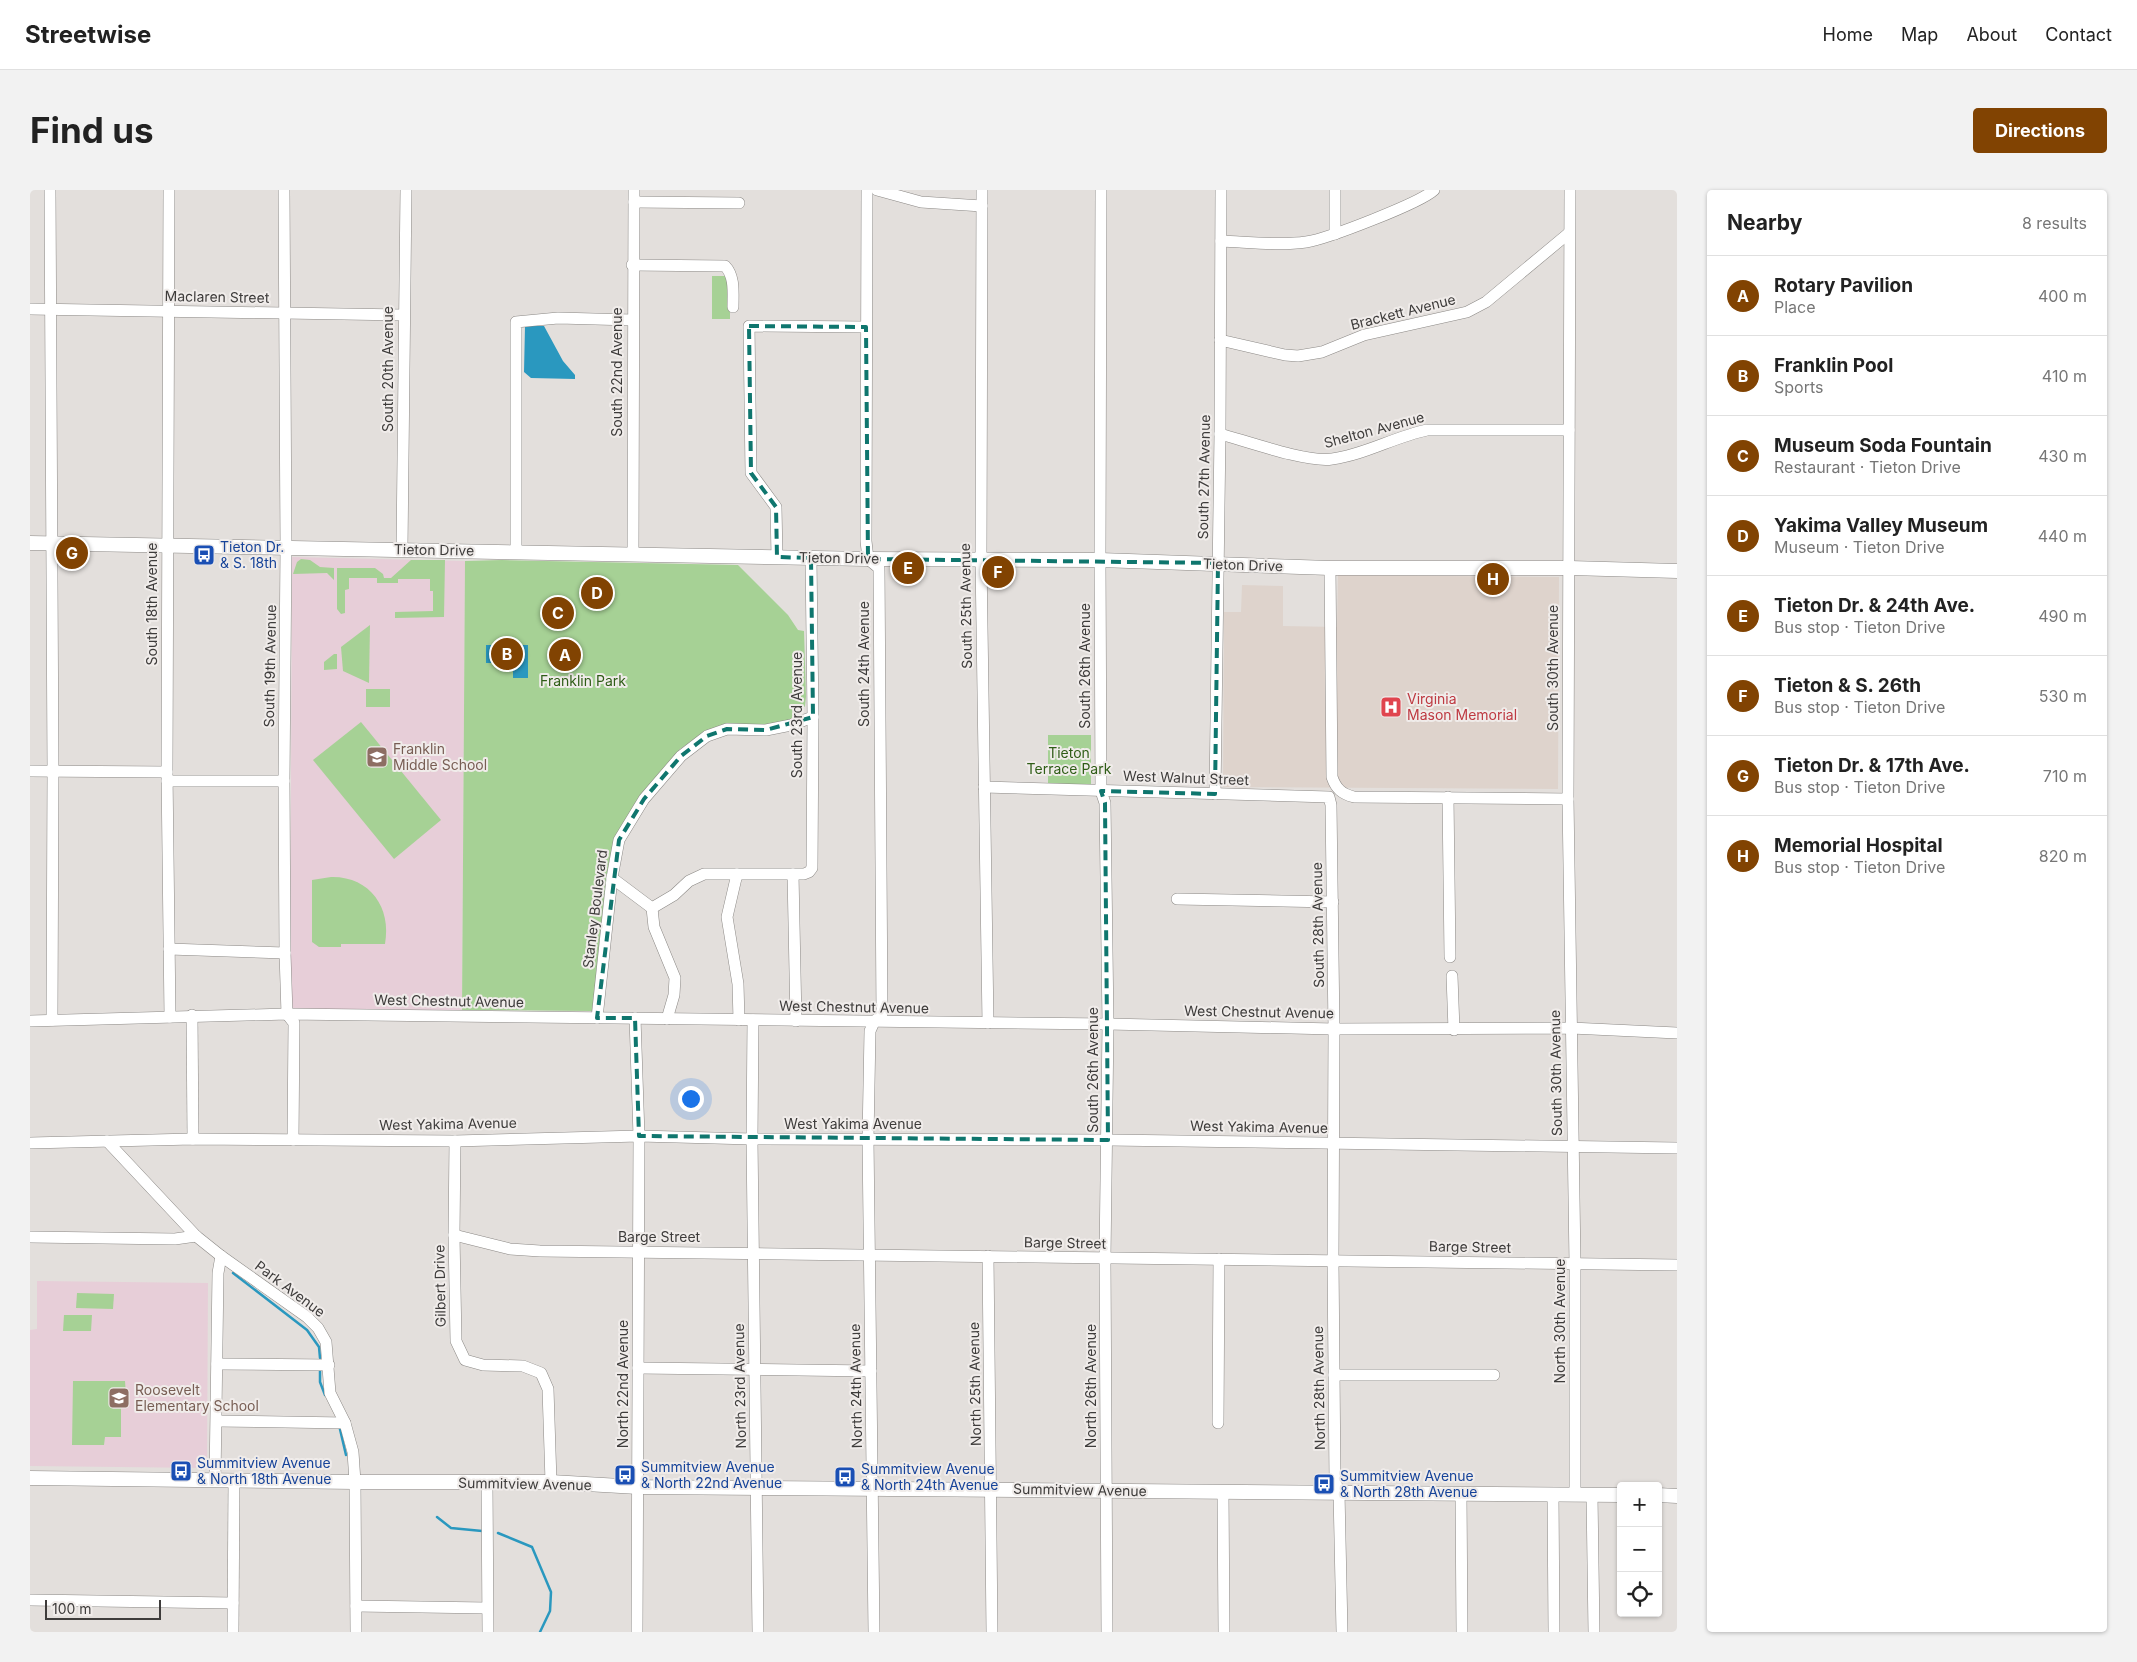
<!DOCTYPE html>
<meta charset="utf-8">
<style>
body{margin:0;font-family:Inter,sans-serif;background:#f2f2f2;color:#222}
.controls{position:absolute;right:15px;bottom:15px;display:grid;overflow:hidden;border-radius:5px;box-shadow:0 1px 4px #0004}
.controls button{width:45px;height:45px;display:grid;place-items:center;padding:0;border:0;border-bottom:1px solid #e0e0e0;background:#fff;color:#222;font:25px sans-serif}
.scale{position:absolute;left:15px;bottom:12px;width:116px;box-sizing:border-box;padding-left:5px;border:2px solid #3e3c3b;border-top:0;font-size:14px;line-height:18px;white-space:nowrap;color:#3e3c3b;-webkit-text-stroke:4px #f0ecea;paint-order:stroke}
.you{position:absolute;left:660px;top:908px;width:18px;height:18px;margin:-12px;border:4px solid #fff;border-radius:50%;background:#1a73e8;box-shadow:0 0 0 8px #1a73e833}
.badge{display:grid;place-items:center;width:32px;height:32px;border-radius:50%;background:#814302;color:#fff;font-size:16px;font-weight:700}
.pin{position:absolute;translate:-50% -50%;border:2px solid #fff;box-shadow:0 1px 5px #0006}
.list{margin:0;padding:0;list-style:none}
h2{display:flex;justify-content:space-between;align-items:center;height:65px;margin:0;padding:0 20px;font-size:21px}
h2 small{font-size:16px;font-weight:400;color:#767676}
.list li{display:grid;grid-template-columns:32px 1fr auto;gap:15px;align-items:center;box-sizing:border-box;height:80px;padding:0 20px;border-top:1px solid #e0e0e0}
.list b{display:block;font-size:19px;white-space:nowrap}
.list p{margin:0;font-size:16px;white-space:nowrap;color:#767676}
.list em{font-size:16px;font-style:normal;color:#767676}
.icon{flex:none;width:28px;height:28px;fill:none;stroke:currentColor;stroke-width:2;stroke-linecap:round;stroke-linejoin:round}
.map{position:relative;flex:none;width:1647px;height:1442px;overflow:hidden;border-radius:5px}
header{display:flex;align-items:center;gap:30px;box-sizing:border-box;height:70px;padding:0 25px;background:#fff;border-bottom:1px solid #e0e0e0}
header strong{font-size:24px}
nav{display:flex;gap:28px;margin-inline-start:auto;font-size:18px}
.intro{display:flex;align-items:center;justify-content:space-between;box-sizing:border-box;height:120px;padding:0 30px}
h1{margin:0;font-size:35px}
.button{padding:12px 22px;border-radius:5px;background:#814302;color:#fff;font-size:18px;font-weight:700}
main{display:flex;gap:30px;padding:0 30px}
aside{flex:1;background:#fff;border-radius:5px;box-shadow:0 1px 4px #0004}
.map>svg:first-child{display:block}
.built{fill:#ded3cc}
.education{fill:#e7ced8}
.green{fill:#a6d195}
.water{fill:#2a98bf}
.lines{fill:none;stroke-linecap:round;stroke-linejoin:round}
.stream{stroke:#2a98bf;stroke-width:2.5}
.minor-casing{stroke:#8b8885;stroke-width:12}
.major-casing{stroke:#8b8885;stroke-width:15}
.minor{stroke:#fff;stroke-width:11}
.major{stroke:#fff;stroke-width:14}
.marked{fill:none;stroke:#0f766e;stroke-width:4;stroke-dasharray:10 6;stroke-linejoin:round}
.labels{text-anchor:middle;stroke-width:4;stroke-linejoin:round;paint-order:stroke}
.street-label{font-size:14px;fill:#3e3c3b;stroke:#f0ecea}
.transit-label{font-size:14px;fill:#164399;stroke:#f0ecea;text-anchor:start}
.park-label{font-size:14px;fill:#2f5d17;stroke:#f0ecea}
.health-label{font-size:14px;fill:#be3a42;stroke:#f0ecea;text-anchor:start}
.education-label{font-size:14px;fill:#785e54;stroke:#f0ecea;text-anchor:start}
</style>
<header>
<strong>Streetwise</strong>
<nav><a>Home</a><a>Map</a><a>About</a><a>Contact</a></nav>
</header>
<div class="intro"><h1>Find us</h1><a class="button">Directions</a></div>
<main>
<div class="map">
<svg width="1647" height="1442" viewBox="0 0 1647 1442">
<rect width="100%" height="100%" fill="#e3dfdc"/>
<path class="built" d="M1308 385 1529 387 1528 599 1193 597 1194 422H1211L1212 395 1253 396V436L1307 437Z"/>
<g class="education">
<path d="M262 367 435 371 432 820 260 819Z"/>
<path d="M7 1091 178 1093 177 1278 0 1276V1140L7 1139Z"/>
</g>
<g class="green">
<rect x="682" y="86" width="18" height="43"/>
<path d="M271 369 280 370 290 377 304 378V390L297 383 263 384 267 372Z"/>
<path d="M381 370H415L414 427 365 428V422L403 421V401H400V389H368V393H347V388H319V399L315 400V423L311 424 307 419V378H345L353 384 354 388H361Z"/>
<path d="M472 370 708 375 758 425 768 440 774 441 776 507 775 516 764 529 741 536 673 544 650 559 592 636 572 738 562 821 432 820 435 371Z"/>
<path d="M340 435 339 493 313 481 311 457Z"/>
<path d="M304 464H307V479L294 480V472Z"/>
<rect x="336" y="499" width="24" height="18"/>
<path d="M331 532 411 630 364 669 283 570Z"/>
<path d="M1018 545H1061V597L1018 596Z"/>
<path d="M301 687C339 686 362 717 355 754H311V757H289L282 752V690Z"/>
<path d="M47 1103 84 1104 83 1119 46 1118Z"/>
<path d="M34 1125H62L61 1141H33Z"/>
<path d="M43 1191H95L96 1205 91 1212V1247H75L74 1255H42Z"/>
</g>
<g class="water">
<path d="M495 136H514L533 171 545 185V189L501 188 494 182Z"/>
<path d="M456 455H498V488H483V473H456Z"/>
</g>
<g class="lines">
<g class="stream">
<path d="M203 1083 277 1140 289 1157 290 1168"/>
<path d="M290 1181V1192L295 1205"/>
<path d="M309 1235 316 1265"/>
<path d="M407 1327 421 1338 452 1341"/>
<path d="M468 1343 502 1357 521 1402 520 1421 510 1442"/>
</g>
<g class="minor-casing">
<g id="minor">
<path d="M20 0 23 581 22 830"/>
<path d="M139 0 137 582 140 827"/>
<path d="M254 0 256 358 254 591 255 763 257 824 264 833 263 950"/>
<path d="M837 0 836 351 838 369 849 378 852 824 844 832 840 841 838 949 844 1442"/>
<path d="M847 0 891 12 952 16"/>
<path d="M952 0 951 370 958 833"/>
<path d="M1071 0 1070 370 1071 601 1075 613 1078 834 1075 1068 1077 1442"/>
<path d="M1305 0V44"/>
<path d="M1540 0 1538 609 1545 1073V1305"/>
<path d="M604 12 709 13"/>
<path d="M1191 51C1218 52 1249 56 1276 52 1297 49 1390 13 1404 0"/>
<path d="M602 75 695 76C705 86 703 103 703 117"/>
<path d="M0 119 373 125"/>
<path d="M1190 150 1255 165 1268 166 1292 162 1334 145 1437 122 1456 112 1539 43"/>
<path d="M1190 244C1216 251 1278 273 1302 269 1334 265 1364 247 1397 240H1539"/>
<path d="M372 359 376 0"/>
<path d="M486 362V132L528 128 602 130"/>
<path d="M603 364 604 0"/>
<path d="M747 367 746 317 721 283 719 136 836 137"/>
<path d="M1300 378 1302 587C1306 599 1312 604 1324 607L1538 609"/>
<path d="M0 581 137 582"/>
<path d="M137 591H254"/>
<path d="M954 597 1299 607 1301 615 1304 839 1303 1070 1305 1291 1309 1302 1312 1442"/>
<path d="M1185 604 1190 244 1191 0"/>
<path d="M1418 607 1420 767"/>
<path d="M707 684 697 727 708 794 709 830"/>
<path d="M763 684 766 831"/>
<path d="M582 688 622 718 644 705 659 691 674 684H774L779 682 782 678 783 527 781 368"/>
<path d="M1147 709 1303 712"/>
<path d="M622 718 624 737 645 788 644 805 637 829"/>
<path d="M139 759 255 763"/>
<path d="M1422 786 1424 840"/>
<path d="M162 825 163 949"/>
<path d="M567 828 582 688 589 650 614 609 651 566 677 546 697 539 736 540 761 535 783 527"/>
<path d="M605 828 609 946 607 1442"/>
<path d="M723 830 722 949 728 1442"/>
<path d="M0 831 257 824 1078 834 1304 839 1541 838 1647 843"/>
<path d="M77 951 166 1046 191 1066 277 1127 288 1138 296 1152 300 1203 315 1233 323 1262 325 1292 326 1442"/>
<path d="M425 951 424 1045 426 1151 435 1170 453 1175 493 1176 511 1183 518 1199 521 1292"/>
<path d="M0 953 163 949 425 951 609 946 722 949 1078 950 1647 958"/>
<path d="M424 1045 480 1059 510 1061 1647 1075"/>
<path d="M0 1047 145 1049 166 1046"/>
<path d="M958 1066 962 1442"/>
<path d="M187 1174 299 1175"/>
<path d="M608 1178 841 1181"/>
<path d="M1304 1185H1464"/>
<path d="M187 1231 315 1233"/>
<path d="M1188 1233 1189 1069"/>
<path d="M185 1290 188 1083 191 1066"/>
<path d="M457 1293 458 1442"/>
<path d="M1193 1301 1194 1442"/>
<path d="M1431 1303 1432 1442"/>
<path d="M1523 1304 1524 1442"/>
<path d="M1562 1305 1564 1442"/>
<path d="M0 1410 203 1413"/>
<path d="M326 1416 457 1418"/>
<path d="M203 1442 204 1290"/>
</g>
</g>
<g class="major-casing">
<g id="major">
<path d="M0 353 838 369 1070 370 1300 378H1540L1647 381"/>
<path d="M0 1288 325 1292H521L608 1297 1591 1305"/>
<path d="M1628 1305 1647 1306"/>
</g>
</g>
<use href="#minor" class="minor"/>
<use href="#major" class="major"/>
</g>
<path class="marked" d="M719 136 836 137 838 369 1188 373 1185 604 1071 601 1075 613 1078 950 609 946 605 828H567L589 650 614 609 651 566 677 546 697 539 736 540 783 527 781 368 747 367 746 317 721 283Z"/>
<defs>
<g id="bus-square" transform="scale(1.125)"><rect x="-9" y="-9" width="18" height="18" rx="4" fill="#1a4fb4" stroke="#f0ecea"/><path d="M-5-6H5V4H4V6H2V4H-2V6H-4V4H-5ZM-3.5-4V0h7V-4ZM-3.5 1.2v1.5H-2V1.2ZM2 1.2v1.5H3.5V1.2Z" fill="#fff"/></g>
<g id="hospital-square" transform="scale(1.125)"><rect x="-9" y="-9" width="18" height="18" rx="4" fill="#e0444e" stroke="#f0ecea"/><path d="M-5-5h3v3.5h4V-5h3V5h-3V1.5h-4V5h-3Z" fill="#fff"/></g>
<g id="school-square" transform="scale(1.125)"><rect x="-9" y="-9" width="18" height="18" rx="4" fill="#8d6e63" stroke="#f0ecea"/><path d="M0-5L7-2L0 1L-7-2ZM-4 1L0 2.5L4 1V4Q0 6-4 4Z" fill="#fff"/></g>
</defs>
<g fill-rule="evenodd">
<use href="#bus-square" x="174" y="365"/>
<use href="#hospital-square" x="1361" y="517"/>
<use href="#school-square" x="347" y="567"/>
<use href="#school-square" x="89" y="1208"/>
<use href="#bus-square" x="151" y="1281"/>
<use href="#bus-square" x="595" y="1285"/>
<use href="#bus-square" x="815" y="1287"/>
<use href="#bus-square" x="1294" y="1294"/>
</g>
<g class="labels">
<g class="street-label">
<text transform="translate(187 107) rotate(1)" y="5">Maclaren Street</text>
<text transform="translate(1373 122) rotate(-14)" y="5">Brackett Avenue</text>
<text transform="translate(358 179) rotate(-90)" y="5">South 20th Avenue</text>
<text transform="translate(587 182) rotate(-90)" y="5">South 22nd Avenue</text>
<text transform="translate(1344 240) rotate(-15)" y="5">Shelton Avenue</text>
<text transform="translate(1174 287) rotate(-89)" y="5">South 27th Avenue</text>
<text transform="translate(404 360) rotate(1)" y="5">Tieton Drive</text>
<text transform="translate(809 368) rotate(1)" y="5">Tieton Drive</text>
<text transform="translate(1213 375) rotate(2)" y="5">Tieton Drive</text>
<text transform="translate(122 414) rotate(-90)" y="5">South 18th Avenue</text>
<text transform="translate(936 416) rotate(-91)" y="5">South 25th Avenue</text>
<text transform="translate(834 474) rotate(-90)" y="5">South 24th Avenue</text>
<text transform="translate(240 476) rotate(-89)" y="5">South 19th Avenue</text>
<text transform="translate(1055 476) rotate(-90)" y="5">South 26th Avenue</text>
<text transform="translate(1523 478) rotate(-90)" y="5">South 30th Avenue</text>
<text transform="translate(767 525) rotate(-90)" y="5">South 23rd Avenue</text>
<text transform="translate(1156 588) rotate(2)" y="5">West Walnut Street</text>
<text transform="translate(565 719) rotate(-83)" y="5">Stanley Boulevard</text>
<text transform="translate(1288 735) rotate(-91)" y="5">South 28th Avenue</text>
<text transform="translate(419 811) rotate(1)" y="5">West Chestnut Avenue</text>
<text transform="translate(824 817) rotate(1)" y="5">West Chestnut Avenue</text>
<text transform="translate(1229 822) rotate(1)" y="5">West Chestnut Avenue</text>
<text transform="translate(1063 880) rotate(-90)" y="5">South 26th Avenue</text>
<text transform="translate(1526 883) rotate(-91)" y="5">South 30th Avenue</text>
<text transform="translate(418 934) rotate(-1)" y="5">West Yakima Avenue</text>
<text x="823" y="939">West Yakima Avenue</text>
<text transform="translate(1229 937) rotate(1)" y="5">West Yakima Avenue</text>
<text x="629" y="1052">Barge Street</text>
<text transform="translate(1035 1053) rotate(1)" y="5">Barge Street</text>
<text transform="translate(1440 1057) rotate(1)" y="5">Barge Street</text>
<text transform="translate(410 1096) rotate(-91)" y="5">Gilbert Drive</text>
<text transform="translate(260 1099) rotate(37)" y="5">Park Avenue</text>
<text transform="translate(1530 1131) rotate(-90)" y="5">North 30th Avenue</text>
<text transform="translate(593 1194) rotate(-90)" y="5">North 22nd Avenue</text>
<text transform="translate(945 1194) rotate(-91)" y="5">North 25th Avenue</text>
<text transform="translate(710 1196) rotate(-91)" y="5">North 23rd Avenue</text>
<text transform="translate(826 1196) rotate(-91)" y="5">North 24th Avenue</text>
<text transform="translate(1061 1196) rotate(-90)" y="5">North 26th Avenue</text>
<text transform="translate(1289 1198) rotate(-91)" y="5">North 28th Avenue</text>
<text transform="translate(495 1294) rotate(1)" y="5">Summitview Avenue</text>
<text transform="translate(1050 1300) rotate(1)" y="5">Summitview Avenue</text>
</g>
<g class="transit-label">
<text x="190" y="362">Tieton Dr.<tspan x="190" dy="16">&amp; S. 18th</tspan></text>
<text x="167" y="1278">Summitview Avenue<tspan x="167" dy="16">&amp; North 18th Avenue</tspan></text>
<text x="611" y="1282">Summitview Avenue<tspan x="611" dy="16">&amp; North 22nd Avenue</tspan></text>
<text x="831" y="1284">Summitview Avenue<tspan x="831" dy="16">&amp; North 24th Avenue</tspan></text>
<text x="1310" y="1291">Summitview Avenue<tspan x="1310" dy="16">&amp; North 28th Avenue</tspan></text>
</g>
<g class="park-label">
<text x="553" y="496">Franklin Park</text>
<text x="1039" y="568">Tieton<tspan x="1039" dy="16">Terrace Park</tspan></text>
</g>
<g class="health-label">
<text x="1377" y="514">Virginia<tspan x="1377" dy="16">Mason Memorial</tspan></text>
</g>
<g class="education-label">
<text x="363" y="564">Franklin<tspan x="363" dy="16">Middle School</tspan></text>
<text x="105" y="1205">Roosevelt<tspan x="105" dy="16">Elementary School</tspan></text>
</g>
</g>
</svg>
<div class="controls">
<button>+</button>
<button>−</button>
<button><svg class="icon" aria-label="locate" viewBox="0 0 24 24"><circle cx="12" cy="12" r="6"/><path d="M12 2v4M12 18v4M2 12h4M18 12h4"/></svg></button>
</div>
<div class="scale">100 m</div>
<div class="you"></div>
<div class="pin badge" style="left:535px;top:465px">A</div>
<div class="pin badge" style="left:477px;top:464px">B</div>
<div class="pin badge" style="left:528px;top:423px">C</div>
<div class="pin badge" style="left:567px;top:403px">D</div>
<div class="pin badge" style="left:878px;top:378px">E</div>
<div class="pin badge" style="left:968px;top:382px">F</div>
<div class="pin badge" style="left:42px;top:363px">G</div>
<div class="pin badge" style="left:1463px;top:389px">H</div>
</div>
<aside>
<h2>Nearby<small>8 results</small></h2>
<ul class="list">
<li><span class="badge">A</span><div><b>Rotary Pavilion</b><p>Place</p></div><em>400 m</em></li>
<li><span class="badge">B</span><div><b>Franklin Pool</b><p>Sports</p></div><em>410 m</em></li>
<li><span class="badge">C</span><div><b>Museum Soda Fountain</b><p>Restaurant · Tieton Drive</p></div><em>430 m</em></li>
<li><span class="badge">D</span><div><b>Yakima Valley Museum</b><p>Museum · Tieton Drive</p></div><em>440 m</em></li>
<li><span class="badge">E</span><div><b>Tieton Dr. &amp; 24th Ave.</b><p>Bus stop · Tieton Drive</p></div><em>490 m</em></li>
<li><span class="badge">F</span><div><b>Tieton &amp; S. 26th</b><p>Bus stop · Tieton Drive</p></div><em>530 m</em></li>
<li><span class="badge">G</span><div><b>Tieton Dr. &amp; 17th Ave.</b><p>Bus stop · Tieton Drive</p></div><em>710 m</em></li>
<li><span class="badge">H</span><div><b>Memorial Hospital</b><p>Bus stop · Tieton Drive</p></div><em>820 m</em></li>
</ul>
</aside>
</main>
